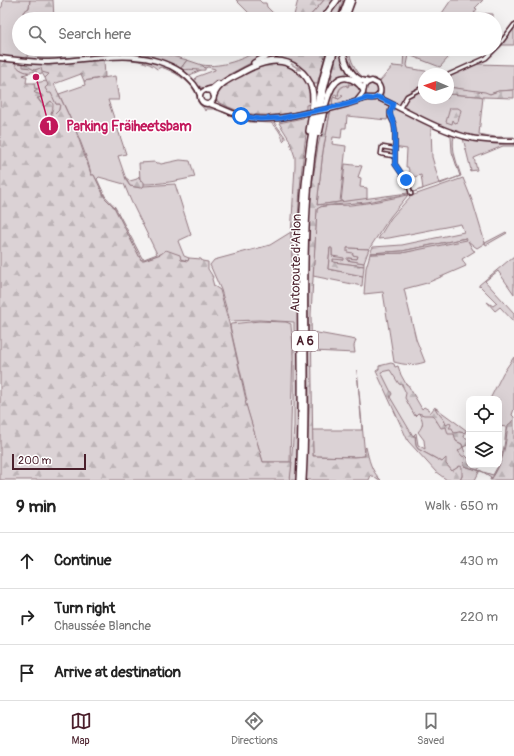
<!DOCTYPE html>
<meta charset="utf-8">
<style>
body{margin:0;font-family:Pangolin,sans-serif;background:#f6f6f6;color:#222}
.controls{position:absolute;right:12px;bottom:12px;display:grid;overflow:hidden;border-radius:8px;box-shadow:0 4px 16px #0002}
.controls button{width:36px;height:36px;display:grid;place-items:center;padding:0;border:0;border-bottom:1px solid #e0e0e0;background:#fff;color:#222;font:20px sans-serif}
.compass{position:absolute;left:418px;top:68px;width:36px;height:36px;border-radius:50%;background:#fff;box-shadow:0 4px 16px #0002;rotate:272deg}
.scale{position:absolute;left:12px;bottom:10px;width:74px;box-sizing:border-box;padding-left:4px;border:2px solid #4a1f2b;border-top:0;font-size:11px;line-height:14px;white-space:nowrap;color:#4a1f2b;-webkit-text-stroke:3px #fff;paint-order:stroke}
.stop{position:absolute;width:12px;height:12px;margin:-9px;border:3px solid #1a73e8;border-radius:50%;background:#fff}
.stop.end{background:#1a73e8;border-color:#fff;box-shadow:0 1px 4px #0008}
.list{margin:0;padding:0;list-style:none}
h2{display:flex;justify-content:space-between;align-items:center;height:52px;margin:0;padding:0 16px;font-size:17px}
h2 small{font-size:13px;font-weight:400;color:#767676}
.list li{display:grid;grid-template-columns:26px 1fr auto;gap:12px;align-items:center;box-sizing:border-box;height:56px;padding:0 16px;border-top:1px solid #e0e0e0}
.list b{display:block;font-size:15px;white-space:nowrap}
.list p{margin:0;font-size:13px;white-space:nowrap;color:#767676}
.list em{font-size:13px;font-style:normal;color:#767676}
.icon{flex:none;width:22px;height:22px;fill:none;stroke:currentColor;stroke-width:2;stroke-linecap:round;stroke-linejoin:round}
.map{position:relative;flex:none;width:514px;height:480px;overflow:hidden}
.search{position:absolute;background:#fff;box-shadow:0 4px 16px #0002;left:12px;right:12px;top:12px;height:44px;display:flex;align-items:center;gap:10px;box-sizing:border-box;padding:0 14px;border-radius:22px;color:#767676;font-size:15px}
.sheet{height:220px;background:#fff}
nav{display:flex;justify-content:space-around;align-items:center;box-sizing:border-box;height:56px;border-top:1px solid #e0e0e0;background:#fff;font-size:11px;color:#767676}
nav a{display:grid;justify-items:center;gap:2px}
nav .on{color:#4a1f2b}
.map>svg:first-child{display:block}
.built{fill:#e7e2e3}
.green{fill:#dbd2d5;stroke:#927880;fill-rule:evenodd}
.forest{fill:url(#forest-firs);stroke:#927880}
.lines{fill:none;stroke-linecap:round;stroke-linejoin:round}
.minor-casing{stroke:#4a1f2b;stroke-width:5.5}
.secondary-casing{stroke:#4a1f2b;stroke-width:7}
.motorway-casing{stroke:#4a1f2b;stroke-width:8}
.minor{stroke:#fff;stroke-width:2.5}
.secondary{stroke:#fff;stroke-width:4}
.motorway{stroke:#fff;stroke-width:5}
.secondary-bridge-casing{stroke:#4a1f2b;stroke-width:7;stroke-linecap:butt}
.secondary-bridge{stroke:#fff;stroke-width:4}
.oneway{fill:#ae9aa0}
.route{stroke:#1a73e8;stroke-width:5}
.labels{text-anchor:middle;stroke-width:3;stroke-linejoin:round;paint-order:stroke}
.shield{fill:#fff;stroke:#80626b;stroke-width:1}
.shield-label{font-size:12px;font-weight:bold;fill:#4a1f2b}
.street-label{font-size:13px;fill:#4a1f2b;stroke:#fff}
.leader{fill:none;stroke:#c2185b;stroke-width:1.5}
.callout-dot{fill:#c2185b;stroke:#fff;stroke-width:1.5}
.mark-label{font-size:12px;text-anchor:middle;font-weight:bold;fill:#fff}
.callout-label{font-size:14px;text-anchor:middle;font-weight:bold;fill:#c2185b;stroke:#fff;stroke-width:3;stroke-linejoin:round;paint-order:stroke}
</style>
<div class="map">
<svg width="514" height="480" viewBox="0 0 514 480">
<defs>
<pattern id="forest-firs" width="22" height="20" patternUnits="userSpaceOnUse"><rect width="22" height="20" fill="#dbd2d5"/><path d="M5 1l3.5 6h-7zM16 11l3.5 6h-7z" fill="#bdb4b7"/></pattern>
</defs>
<rect width="100%" height="100%" fill="#f4f2f2"/>
<filter id="ink" filterUnits="userSpaceOnUse"><feTurbulence type="fractalNoise" baseFrequency=".025" numOctaves="2"/><feDisplacementMap in="SourceGraphic" scale="8" xChannelSelector="R" yChannelSelector="G"/><feConvolveMatrix kernelMatrix="1 2 1 2 8 2 1 2 1" color-interpolation-filters="sRGB"/></filter>
<g filter="url(#ink)">
<path class="built" d="M390 370 399 384 402 385 415 416 418 412 423 422V426L413 436 389 397 380 372Z"/>
<g class="green">
<path d="M3 0H30L29 8 23 12 25 19H19V49H26L29 61 28 67 36 70 41 67 49 74 45 78 42 73 37 74 36 71C25 74 23 71 15 66 11 63 5 61 0 58V8L2 7Z"/>
<path d="M236 0H259L262 3H266L267 7 279 19H255Z"/>
<path d="M324 0H334L319 19H307Z"/>
<path d="M451 0H483L475 8 477 9 474 13 493 14V19H438Z"/>
<path d="M514 27V45H501Z"/>
<path d="M261 49H277L228 75 214 87 205 89 195 84 199 94 200 101 206 105 215 106 235 116 250 121 274 122 285 137V139L283 141C282 135 277 126 271 123L250 122 214 109H206L205 111C204 107 200 106 198 102 197 99 197 95 195 92 189 80 173 71 161 67L157 69C141 53 86 61 63 63L62 58 105 55H142L154 54H165L187 60 181 68 201 70 190 75 188 78 194 83 196 77 215 70V69L208 67 205 68 202 65C222 68 244 59 261 49Z"/>
<path d="M404 49H456L440 67 409 55 407 65 408 68 442 74H424V98H448V94L479 96 483 97 479 134 495 137H514V146H503L474 158 477 170 469 171 471 170 463 138 454 136C451 149 457 163 461 176L413 192 423 189 421 175 411 178 408 167H406L407 149 393 147V124L390 116H388L387 120 347 116 346 128H342L341 138 333 137 332 144 346 146 340 202 317 205 323 151 330 113 325 116 328 101 332 105 333 97 339 99 340 96 338 95C339 86 347 84 355 82L361 88V94L357 100C368 99 378 99 388 101L383 96 380 81 393 66 403 67ZM431 126 449 134 451 137 452 152 460 176 440 184 432 157Z"/>
<path d="M478 64 514 65V90L499 91 490 94 448 87V75Z"/>
<path d="M115 76 119 100H108L126 154 118 156 127 182 130 186 141 188 144 186 175 184 191 235 178 241 184 256 189 258 188 261 161 254 144 260H141L114 207 105 198 94 175H90L91 173C84 146 71 120 59 94L85 85 84 81ZM99 177 124 184 131 201 157 254 144 259 142 258 115 207 105 196 97 179Z"/>
<path d="M47 81 56 104H60L59 110 52 117 51 101 44 107 34 92 35 89 34 83Z"/>
<circle cx="372" cy="90" r="7"/>
<path d="M217 101C233 110 256 120 274 115 287 112 298 105 311 104L310 110C286 115 253 125 232 109L228 110Z"/>
<path d="M180 160 190 161 195 177C177 181 162 184 144 184L143 182 140 180 139 163 155 162 156 163H159L161 164Z"/>
<path d="M345 164 362 166 358 177 361 178 360 187 367 188V199L341 202Z"/>
<path d="M463 178 473 203 485 243 506 232 507 233 486 245 485 243 477 248 474 246 468 241 473 250 475 251 462 259 466 266 427 283 404 289 416 339 425 362C413 366 405 365 394 362L383 292 364 294 366 268 370 254 402 253 466 238 402 251 370 253 373 247 402 245 464 232 461 224 389 238 378 239 391 218 411 196Z"/>
<path d="M408 195 390 217 369 249 347 248 358 256 357 259 348 258 347 260 364 263V266L333 262V258L344 260 332 256V249L330 248 328 269 363 276 362 286 313 276 317 208C327 204 340 206 351 205 371 203 389 199 408 195Z"/>
<path d="M291 232 293 273 298 270 299 408 296 480H290L294 426V322L259 320 230 321 221 290 210 265 214 260 270 245Z"/>
<path d="M514 256V294L498 271 485 281 514 313V322L500 307 495 311 487 302 493 306 497 303 480 286 479 287V285Z"/>
<path d="M259 321 286 322 291 324V326L293 347 290 462H263L245 402 247 401 230 326 231 324Z"/>
<path d="M312 332 356 340 354 346 355 353 313 351Z"/>
<path d="M514 357V409L512 415 514 417V420L512 421 507 437 505 452 503 459 491 480H490L491 477 480 470 475 480H460L462 476 460 466 452 471 446 464 418 449 416 446 415 436H413L416 433 418 445 425 449 424 440 418 432C424 425 424 421 418 412L433 415 436 421 448 428 451 425H446L444 420 435 410 436 408 466 430 465 433 459 432 456 441 462 444 465 457 464 466 493 475C503 458 505 446 506 427L499 426V399H490L503 373Z"/>
<path d="M357 370 365 456 354 457 313 456 312 430H362Z"/>
</g>
<g class="forest">
<path d="M30 0H53L54 19H25L23 12 29 8Z"/>
<path d="M298 0H324L307 19H293Z"/>
<path d="M340 0H343L337 19H324Z"/>
<path d="M26 49H60L63 63 104 60 105 77 84 81 81 74 54 84 76 131 91 174 90 175H94L105 198 114 207 141 260H144L161 254 166 250 180 255 181 260 188 261 189 258 201 259 202 261 208 262V269L213 277 212 279 214 286 220 290 229 323 246 400 245 401 263 462H292L290 480H0V58L14 60C17 69 20 70 29 73L23 75 24 76H27L26 83H34L35 89 38 88V90L34 92 35 93 42 95 43 97 37 98 44 107 51 101C54 104 53 107 52 111L51 112 52 117 59 110 60 104H56L51 93H48L45 88 48 85 45 78 49 74 42 72 41 68 34 70 31 68 23 67V63L28 61Z"/>
<path d="M285 49H327L317 84H313L303 71 276 57 278 53Z"/>
<path d="M338 49H342L350 73C348 77 339 76 333 81L331 79Z"/>
<path d="M344 49H349C350 60 355 71 364 78L368 77V78L363 81 361 80 349 67Z"/>
<path d="M187 60 202 65 205 68V70C198 71 192 68 184 70L181 68Z"/>
<path d="M281 62C286 65 294 67 299 71 309 79 310 92 311 104L306 105V110C272 117 248 119 217 101L216 97C219 93 219 90 222 86 228 80 259 64 268 63 272 62 277 63 281 62Z"/>
<path d="M345 80 355 82V85L348 84 349 86 347 87V85C340 87 339 88 338 95L343 96 339 99 336 98 337 95 335 94 332 100 333 105H331L328 101C332 90 333 84 345 80Z"/>
<path d="M448 87 485 92 490 94 498 91 514 90V98L483 97 479 96 448 94Z"/>
<path d="M450 108H458L461 110 458 122 455 123 453 120 452 124 446 122Z"/>
<path d="M328 113H330L323 151 317 205 408 193V194L367 202 322 206 317 209 311 314 313 456 354 457 365 456V448L366 447C369 460 371 471 381 480H378L371 475 369 480H306L309 408 308 291 309 225 311 191 318 146 325 116Z"/>
<path d="M309 114C301 165 296 218 298 270L293 273 291 236 295 166V157L289 139 279 123 303 118 306 115Z"/>
<path d="M139 176 140 180 144 182V186L141 188 130 186 125 177 130 181 137 179Z"/>
<path d="M466 238 467 240 402 253 370 254V253L402 251Z"/>
<path d="M330 248H332V256L344 258V260L333 259V262L364 266 363 276 328 269Z"/>
<path d="M347 248 369 249 364 263 347 260V258L357 259 358 256 352 255 353 253 347 252Z"/>
<path d="M391 363 394 364 395 367 398 366 401 375 406 384 408 385 422 409 424 407 429 410 430 413 435 407C436 413 444 417 446 425L450 423 451 425 449 428H452L454 433 459 432 465 433 464 437 469 439 468 445 463 447 466 456 468 458 469 457V465H481L478 470 464 466 465 457 462 456 458 451 463 447 462 444 456 441 454 434H448L446 427 441 428 433 415H424L418 413 415 416 405 398 406 393 402 385 399 384 390 370 381 372 392 394 390 397 413 436H415L416 446 418 449 442 462 446 458V464L452 471 460 466 462 467V476L460 480H447L436 472 408 441 376 371 379 369V366Z"/>
<path d="M514 420V480H491C504 461 505 447 508 425Z"/>
</g>
<g class="lines">
<g class="minor-casing">
<g id="minor">
<path d="M448 75 486 58 499 45 514 25"/>
<path d="M392 105 390 111V116L394 124 395 131V164L408 183 411 194"/>
<path d="M400 108 407 96 424 87"/>
<path d="M394 149 382 147 381 154 394 156"/>
</g>
</g>
<g class="secondary-casing">
<g id="secondary">
<path d="M0 58C16 60 33 62 49 62 93 60 142 46 181 72 189 78 197 85 200 95"/>
<circle cx="207" cy="97" r="7"/>
<path d="M377 97C405 110 441 132 471 138 485 141 500 141 514 141"/>
<path d="M210 104C220 107 231 113 241 116 263 122 284 118 305 113"/>
<path d="M329 109 348 104 367 98H375C381 95 382 90 378 84L372 81C364 83 364 86 363 93 362 95 359 98 357 101"/>
</g>
</g>
<g class="motorway-casing">
<g id="motorway">
<path d="M323 19 337 0"/>
<path d="M341 19 348 0"/>
<path d="M345 19 352 0"/>
<path d="M343 49C344 63 352 80 367 82"/>
<path d="M254 63 280 49"/>
<path d="M208 90 212 89 218 84"/>
<path d="M214 95C218 84 229 79 239 74 258 63 279 54 298 69 304 73 310 81 312 89 315 102 311 118 309 131"/>
<path d="M319 133C323 119 327 75 347 78 354 79 359 83 363 89"/>
<path d="M299 480C304 403 299 326 301 249 303 182 311 114 331 49"/>
<path d="M303 480C308 396 302 312 306 228 308 168 317 107 335 49"/>
</g>
</g>
<use href="#minor" class="minor"/>
<use href="#secondary" class="secondary"/>
<use href="#motorway" class="motorway"/>
<g class="secondary-bridge-casing">
<path id="secondary-bridge" d="M305 113 329 109"/>
</g>
<use href="#secondary-bridge" class="secondary-bridge"/>
</g>
<defs><path id="oneway-solid" d="M-6-.8H1V-3.2L6.5 0L1 3.2V.8H-6Z"/></defs>
<use class="oneway" href="#oneway-solid" transform="translate(296 67) rotate(33)"/>
</g>
<g class="lines" filter="url(#ink)">
<path class="route" d="M241 116 260 119 281 118 348 104 367 98 372 99 378 97 393 104 390 113 394 124 395 130V164L406 180"/>
</g>
<g class="labels">
<rect class="shield" x="292" y="331" width="26" height="20" rx="3"/>
<g class="shield-label">
<text x="305" y="345">A 6</text>
</g>
<g class="street-label">
<text transform="translate(295 263) rotate(-89)" y="5">Autoroute d'Arlon</text>
</g>
</g>
<path class="leader" d="M36 77L49 126"/>
<g class="callout-dot">
<circle cx="36" cy="77" r="4"/>
<circle cx="49" cy="126" r="10"/>
</g>
<g class="mark-label">
<text x="49" y="130">1</text>
</g>
<g class="callout-label">
<text x="129" y="131">Parking Fräiheetsbam</text>
</g>
</svg>
<div class="controls">
<button><svg class="icon" aria-label="locate" viewBox="0 0 24 24"><circle cx="12" cy="12" r="6"/><path d="M12 2v4M12 18v4M2 12h4M18 12h4"/></svg></button>
<button><svg class="icon" aria-label="layers" viewBox="0 0 24 24"><path d="M12 4l9 5-9 5-9-5zM3 14l9 5 9-5"/></svg></button>
</div>
<svg class="compass" viewBox="-18 -18 36 36"><path d="M0-13l5 13h-10z" fill="#e53935"/><path d="M0 13l5-13h-10z" fill="#767676"/></svg>
<div class="scale">200 m</div>
<div class="stop" style="left:241px;top:116px"></div>
<div class="stop end" style="left:406px;top:180px"></div>
<div class="search"><svg class="icon" aria-label="search" viewBox="0 0 24 24"><circle cx="10" cy="10" r="6"/><path d="M15 15l6 6"/></svg>Search here</div>
</div>
<section class="sheet">
<h2>9 min<small>Walk · 650 m</small></h2>
<ul class="list">
<li><svg class="icon" aria-label="ahead" viewBox="0 0 24 24"><path d="M12 20V5M6 11l6-6 6 6"/></svg><div><b>Continue</b></div><em>430 m</em></li>
<li><svg class="icon" aria-label="right" viewBox="0 0 24 24"><path d="M7 20v-9h11M14 6l5 5-5 5"/></svg><div><b>Turn right</b><p>Chaussée Blanche</p></div><em>220 m</em></li>
<li><svg class="icon" aria-label="arrive" viewBox="0 0 24 24"><path d="M6 21V4h12l-3 4 3 4H6"/></svg><div><b>Arrive at destination</b></div></li>
</ul>
</section>
<nav>
<a class="on"><svg class="icon" aria-label="map" viewBox="0 0 24 24"><path d="M3 6l6-2 6 2 6-2v14l-6 2-6-2-6 2zM9 4v14M15 6v14"/></svg>Map</a>
<a><svg class="icon" aria-label="directions" viewBox="0 0 24 24"><path d="M12 3l9 9-9 9-9-9zM9 14v-3h6M13 9l2 2-2 2"/></svg>Directions</a>
<a><svg class="icon" aria-label="saved" viewBox="0 0 24 24"><path d="M7 4h10v16l-5-4-5 4z"/></svg>Saved</a>
</nav>
